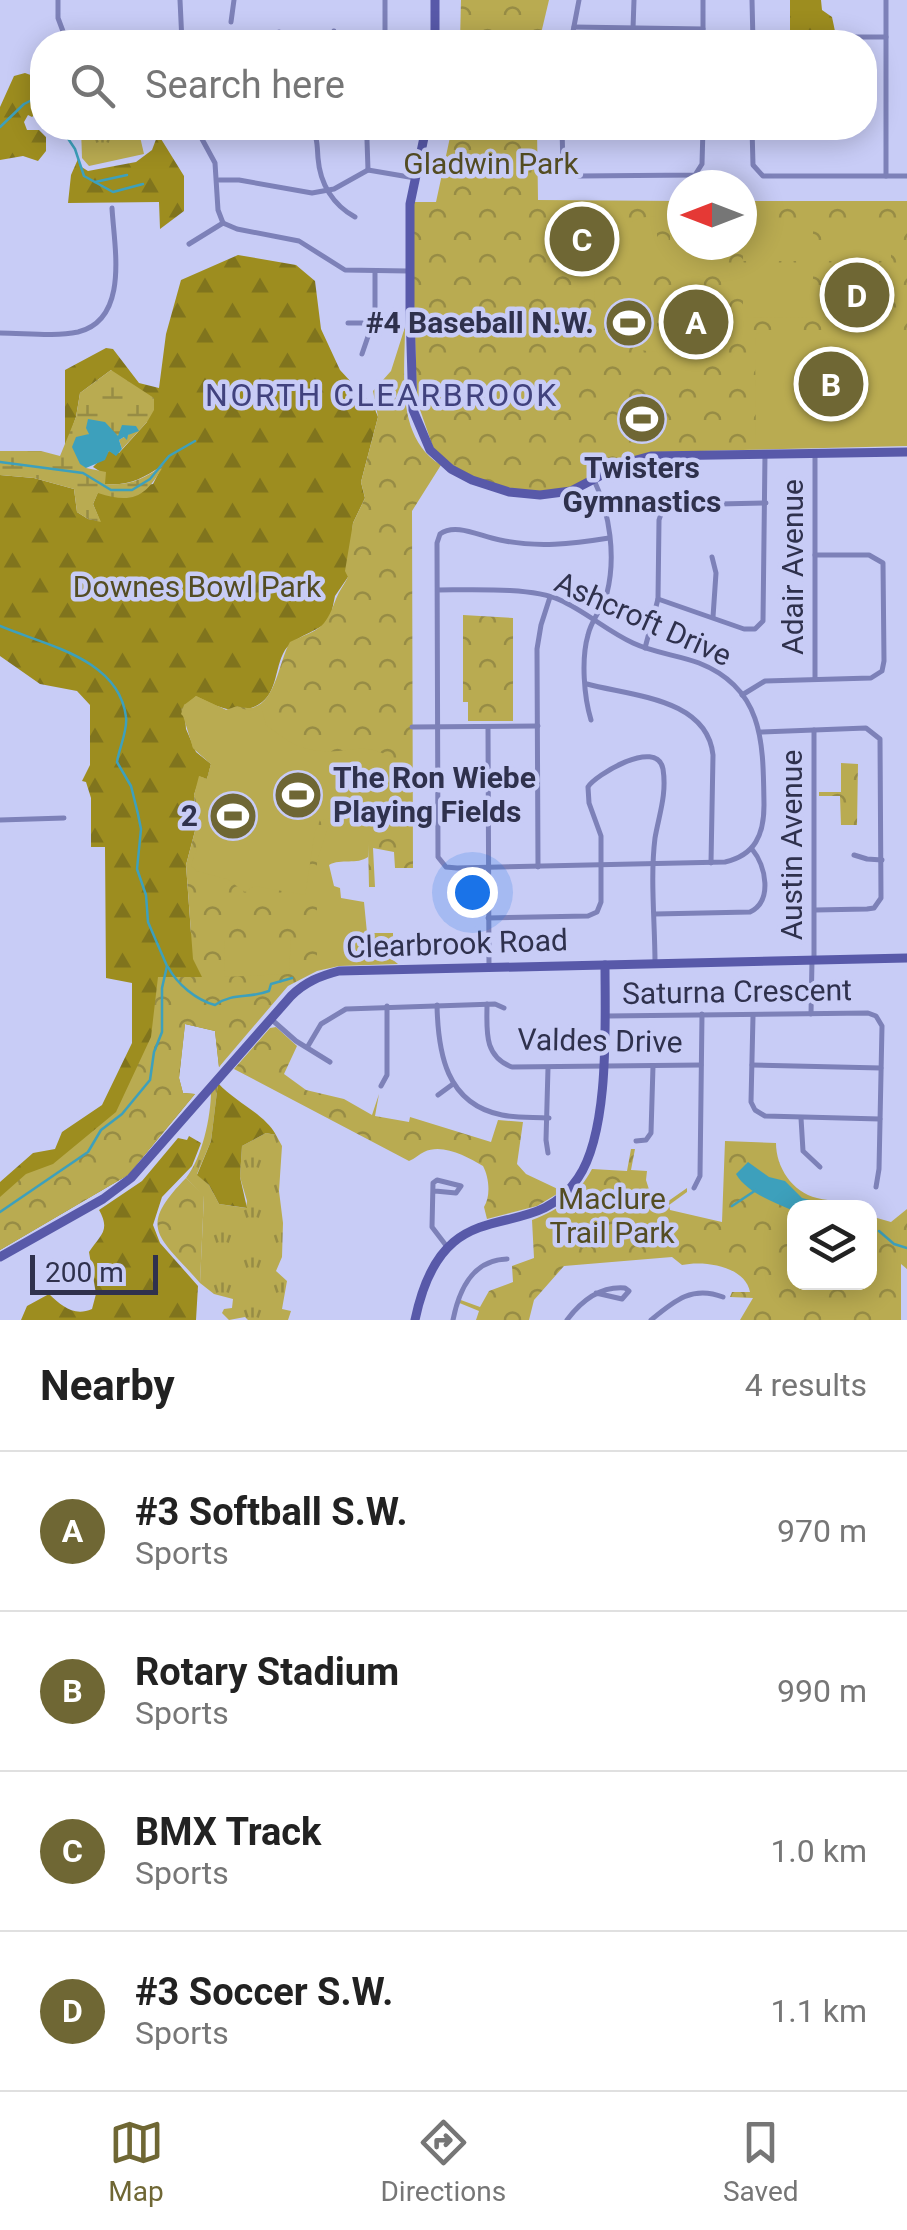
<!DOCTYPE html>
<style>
body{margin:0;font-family:Roboto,sans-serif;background:#f6f6f6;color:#222}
.controls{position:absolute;right:30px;bottom:30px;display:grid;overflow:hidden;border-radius:20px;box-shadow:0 5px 25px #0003}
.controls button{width:90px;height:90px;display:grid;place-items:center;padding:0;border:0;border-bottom:2px solid #e0e0e0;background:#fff;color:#222;font:50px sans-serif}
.compass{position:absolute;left:667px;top:170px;width:90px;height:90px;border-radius:50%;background:#fff;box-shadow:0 5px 25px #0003;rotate:270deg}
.scale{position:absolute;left:30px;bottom:25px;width:128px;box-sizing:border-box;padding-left:10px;border:5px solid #2f314d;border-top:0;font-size:28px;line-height:35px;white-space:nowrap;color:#2f314d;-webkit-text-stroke:8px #c8ccf6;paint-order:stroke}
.you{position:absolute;left:472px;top:892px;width:35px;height:35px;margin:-25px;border:8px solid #fff;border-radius:50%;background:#1a73e8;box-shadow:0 0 0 15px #1a73e833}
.badge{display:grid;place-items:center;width:65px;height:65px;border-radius:50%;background:#6f6734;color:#fff;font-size:32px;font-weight:700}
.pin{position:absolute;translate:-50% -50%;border:5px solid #fff;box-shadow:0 2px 10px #0006}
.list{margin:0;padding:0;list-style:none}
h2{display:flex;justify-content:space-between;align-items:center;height:130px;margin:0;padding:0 40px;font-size:42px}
h2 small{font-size:32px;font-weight:400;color:#767676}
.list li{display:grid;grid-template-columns:65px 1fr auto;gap:30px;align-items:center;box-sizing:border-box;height:160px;padding:0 40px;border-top:2px solid #e0e0e0}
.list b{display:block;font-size:38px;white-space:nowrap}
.list p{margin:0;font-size:32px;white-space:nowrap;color:#767676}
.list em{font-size:32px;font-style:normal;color:#767676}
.icon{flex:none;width:55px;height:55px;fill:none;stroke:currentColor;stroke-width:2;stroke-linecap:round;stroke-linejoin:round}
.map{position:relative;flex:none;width:907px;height:1320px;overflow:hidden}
.search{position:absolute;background:#fff;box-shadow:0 5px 25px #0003;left:30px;right:30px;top:30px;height:110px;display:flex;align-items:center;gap:25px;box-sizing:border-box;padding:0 35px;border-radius:40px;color:#767676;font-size:38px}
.sheet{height:770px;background:#fff}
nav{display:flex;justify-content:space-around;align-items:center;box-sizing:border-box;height:140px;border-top:2px solid #e0e0e0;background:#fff;font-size:28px;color:#767676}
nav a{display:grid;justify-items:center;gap:5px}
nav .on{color:#6f6734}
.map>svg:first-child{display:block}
.grass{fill:url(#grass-tufts)}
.forest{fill:url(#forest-firs)}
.wetland{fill:url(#wetland-marsh)}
.park{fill:url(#park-crowns)}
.pitch{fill:#b9ab51}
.water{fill:#3da0bc}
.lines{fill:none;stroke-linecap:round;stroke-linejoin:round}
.stream{stroke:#3da0bc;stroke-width:2.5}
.street{stroke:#7d81b8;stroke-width:5}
.secondary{stroke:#5859a9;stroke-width:9}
.labels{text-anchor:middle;stroke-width:9;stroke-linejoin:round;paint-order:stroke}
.park-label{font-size:30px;fill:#544d23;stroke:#c8ccf6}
.poi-label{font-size:30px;font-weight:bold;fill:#2f314d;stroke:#c8ccf6;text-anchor:end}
.street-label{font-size:30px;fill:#2f314d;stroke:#c8ccf6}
.neighbourhood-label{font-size:32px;letter-spacing:2.5px;fill:#41427e;stroke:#c8ccf6}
</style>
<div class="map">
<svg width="907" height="1320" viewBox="0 0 907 1320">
<defs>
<pattern id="grass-tufts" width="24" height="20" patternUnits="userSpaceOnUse" patternTransform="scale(2.5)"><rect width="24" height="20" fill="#b9ab51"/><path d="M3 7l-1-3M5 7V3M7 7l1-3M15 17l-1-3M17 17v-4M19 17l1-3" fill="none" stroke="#978c45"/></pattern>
<pattern id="forest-firs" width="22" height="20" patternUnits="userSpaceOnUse" patternTransform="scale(2.5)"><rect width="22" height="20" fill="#9d8d1f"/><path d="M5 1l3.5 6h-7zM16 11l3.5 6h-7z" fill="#80741d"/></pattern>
<pattern id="wetland-marsh" width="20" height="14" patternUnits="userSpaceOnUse" patternTransform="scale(2.5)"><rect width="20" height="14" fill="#b9ab51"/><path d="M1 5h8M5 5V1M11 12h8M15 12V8" fill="none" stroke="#978c45"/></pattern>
<pattern id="park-crowns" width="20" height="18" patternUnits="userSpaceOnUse" patternTransform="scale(2.5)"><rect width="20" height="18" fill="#b9ab51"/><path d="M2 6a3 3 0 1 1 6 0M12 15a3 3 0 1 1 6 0" fill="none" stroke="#978c45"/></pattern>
</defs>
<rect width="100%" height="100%" fill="#c8ccf6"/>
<g class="grass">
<path d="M81 128H138L144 154 89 166 82 158Z"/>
<path d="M218 1083 211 1141 197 1174 209 1185 219 1204 246 1208 247 1201 240 1177 242 1146 266 1133 276 1135 282 1146 279 1191 283 1223 282 1257 276 1271 287 1281 282 1309 291 1311 288 1320H248L245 1317 229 1320 222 1313 224 1309 232 1308 233 1299 214 1294 200 1283 204 1196 186 1178C202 1158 211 1117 211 1091Z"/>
</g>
<g class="forest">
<path d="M790 0H821L822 10 832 17 836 36 816 41 809 38 794 42 790 35Z"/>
<path d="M25 73 42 79V108L32 117 28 115 24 122 27 130H39L46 137V151L38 161 23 156 0 160V107L14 76Z"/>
<path d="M158 134 184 176V211L160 229 159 202 68 203 71 175 78 159 80 166 88 171 136 162 152 150Z"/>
<path d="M238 255 296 265 315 281 321 329 340 370 374 407 378 417 361 482 365 498 353 523 348 577 335 596 330 620C317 632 295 636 285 650 273 670 279 699 251 708 225 717 213 696 184 705L186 729 196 752 211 764 207 779 200 777 194 795 196 827 186 865 191 933 273 989 219 1067 215 1031 185 1024 179 1078 183 1093 195 1094 128 1175 0 1250V1182L33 1153 55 1149 62 1132 102 1105 132 1043V983L106 978 105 847H91V798L86 782 82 781 90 765V705L77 691 40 684 0 656V475L34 478 74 489 77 512 88 519 100 521 93 504 98 492 153 484 162 466C141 479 130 486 104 484L101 472 93 467 109 451 119 453 147 422 111 370 80 393 76 417 65 448V370L106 348 113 349 139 383 159 388 166 334 181 280Z"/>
<path d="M218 1083C236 1103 264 1113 276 1135L266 1133 242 1146 240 1177 247 1208 219 1204 209 1185 197 1175 211 1141Z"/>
<path d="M189 1136 201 1143 192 1166 162 1197 153 1225 160 1243 198 1286 196 1320H21L27 1306 49 1294C62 1306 74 1317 92 1309L96 1294 89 1252C100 1235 111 1231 99 1210L142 1181 178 1138 187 1140Z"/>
</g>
<path class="wetland" d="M111 370 154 398V410L147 422 122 449 119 440 131 433 118 437 89 434 85 437 86 468 106 472 105 484C131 486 143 479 164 465 146 496 134 505 98 493L93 504 101 522 88 519 77 512 74 489 34 478 0 475V451H41L60 456 76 417 80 393Z"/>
<g class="park">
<path d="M461 0H549L539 42H460Z"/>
<path d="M452 128H537L538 200 682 201V245H742V201H907V446L657 452 562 490 522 492 461 473 435 453 417 401 411 202H436Z"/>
<path d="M405 327C405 374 395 437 441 465L412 511 413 868H395L394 852 373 848 375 887H369L368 841 380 825 317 861V971L288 986 219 1067 215 1031 185 1024 179 1078 183 1093 195 1094 128 1175 0 1250V1197L26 1174 53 1164 116 1112 151 1037 158 977H202L193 959 186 865 196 827 194 795 199 776 207 779 211 764 193 748 181 709 196 696 226 710 237 706C275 719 277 664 290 642 320 628 324 631 336 599 339 591 344 585 348 577L345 571 353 523 365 498 361 482 378 417 373 391 391 371Z"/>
<path d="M463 615 513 618V721H468V702H463Z"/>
<path d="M841 763 858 764 857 825H841L840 796H819V792H841Z"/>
<path d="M276 1027 297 1046 284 1074 306 1090 344 1099 372 1115 379 1094 375 1116 409 1122 410 1117 491 1142 498 1120 523 1122 517 1164 526 1174 562 1191 537 1206 487 1219 484 1207C491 1196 489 1177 483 1166 467 1157 443 1143 424 1152 419 1154 415 1159 409 1161L234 1069 270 1028Z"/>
<path d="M725 1141 776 1143C776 1167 792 1192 817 1198 832 1202 844 1199 857 1207L794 1208V1282H870V1216L891 1222 907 1209V1269L901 1264V1320H740L753 1298 730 1297 732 1292H750C745 1266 704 1260 682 1265L672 1257 564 1266 534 1300 529 1320H476L479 1311 457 1302 458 1299 480 1307 489 1291 513 1282 512 1266 534 1258 532 1220C561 1209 577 1196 592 1169L627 1171 631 1149H635L631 1170 647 1171 646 1180 653 1202H667L687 1188V1192L669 1205 670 1210 722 1222Z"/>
<path d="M186 1178 204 1195 200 1283C159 1236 136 1229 186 1178Z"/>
</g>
<g class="pitch">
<path d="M615 206 624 213C613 228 594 265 580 271L558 266 559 213Z"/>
<path d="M657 216V274L654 276H597C600 240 621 217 657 216Z"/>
<path d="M670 216 682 217V245H723L730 276H673L670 273Z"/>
<rect x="743" y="218" width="70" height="43"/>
<rect x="822" y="218" width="69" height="43"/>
<path d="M743 273H813V318L743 317Z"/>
<path d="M892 273V317H822V274Z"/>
<path d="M594 289H654L657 292V352C617 350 595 329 594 289Z"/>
<path d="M673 289H729C728 326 706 347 670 349V292Z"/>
<path d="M760 332H907V433L897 444 756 445 755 335Z"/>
<path d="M196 696 226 710 235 707 252 711 261 706 266 725C279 734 292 746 308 749 353 759 363 732 406 769 400 821 361 813 320 820L315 832 305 895 254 886 245 892 227 879 196 871 191 865 199 843V776L207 779 211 764 193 748 185 718 181 714 184 705Z"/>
<path d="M330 821 388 827V839L369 841 368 857C357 865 341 858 329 865L334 886 340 888 341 898 364 902 367 933H393V960L398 964 339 966 317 971V861Z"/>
<path d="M225 938H291L289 974 224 977Z"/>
</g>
<g class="water">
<path d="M88 419 105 422 118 436 122 425 136 426 139 431 128 435 127 440 124 437 119 440 122 449 116 456 109 451 105 460 86 468 80 464 72 447 76 437 89 434 86 428Z"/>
<path d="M748 1162 769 1177 785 1181 802 1198 837 1207 794 1208V1211C774 1202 747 1193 736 1174Z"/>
</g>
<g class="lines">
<g class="stream">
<path d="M0 127 24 104 34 99 42 103"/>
<path d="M61 128 75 149 84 176 113 192 143 184"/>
<path d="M95 182 127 175"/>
<path d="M0 462 83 473 111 490H132L150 479 169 456 195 441"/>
<path d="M0 626C44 645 119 658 126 717 128 730 119 748 117 762L131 786 138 814 141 829 137 869 146 895 148 922 167 966 162 988V1032L154 1052 150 1080 122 1114 101 1130 88 1152 0 1212"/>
<path d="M168 967C177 984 196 1000 215 1005 234 992 248 999 269 991L271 984 292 978"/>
<path d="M732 1206 756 1190"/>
<path d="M879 1231 894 1244 907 1248"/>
</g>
<g class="street">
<path d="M58 0V18L67 42"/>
<path d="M180 0 182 42"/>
<path d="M385 0V42"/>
<path d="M703 0V42"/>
<path d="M752 0 753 42"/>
<path d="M886 0V176"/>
<path d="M231 22 234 0"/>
<path d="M574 27 703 29"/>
<path d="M633 29 634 0"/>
<path d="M334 31 336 42"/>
<path d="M278 42 279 32"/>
<path d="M571 42 579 0"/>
<path d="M843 42 856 37H886"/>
<path d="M196 128 215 163 218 210 223 223"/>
<path d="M311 128C318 138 317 146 318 158 320 184 333 205 355 217"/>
<path d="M562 128 563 168 579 176 695 175 702 164 703 128"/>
<path d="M752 128 753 165 763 176H907"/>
<path d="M202 136 221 128"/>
<path d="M368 170 367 140 371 128"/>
<path d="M219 180H239L312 193 334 189 368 170 415 178"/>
<path d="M223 223 237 229 299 241 345 270 408 271"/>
<path d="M189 244 223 223"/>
<path d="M348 323H374"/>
<path d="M0 333C25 333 54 337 78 332 130 319 114 246 112 208"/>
<path d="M362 354 375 316V271"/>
<path d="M712 557 716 573 713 617"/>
<path d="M438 590C469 590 532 587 560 600 585 611 607 631 633 643 654 653 678 655 699 663 765 689 763 745 764 805 764 835 755 855 725 862L457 868 446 867 438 857 437 543 440 534C456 522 481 537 500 540 537 548 572 544 609 538"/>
<path d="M658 599 744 629H755L763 621 765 454"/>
<path d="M645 648 658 599 659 520 662 511 673 505 766 503"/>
<path d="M815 679V454"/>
<path d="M587 684C631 696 707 698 713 755L711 863"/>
<path d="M742 695 765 681 871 678 882 671 884 661 883 563 869 555H815"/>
<path d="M591 720C584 697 581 659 588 635 591 620 603 608 607 593 616 557 610 513 594 480"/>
<path d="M412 727 538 726"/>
<path d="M488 727 489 968"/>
<path d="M761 732 866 728 880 739 881 898 874 908 867 909 815 910"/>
<path d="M0 820 64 818"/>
<path d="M854 855 867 859 882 860"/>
<path d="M538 867 537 649 541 625 550 597"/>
<path d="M655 914 750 912C773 901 766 866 752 849"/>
<path d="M488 918 588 916 597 912 601 902V836L589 803 588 787C594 776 657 737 663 769 667 794 659 815 655 838 650 878 655 923 655 963"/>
<path d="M814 960V730"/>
<path d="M487 1004C487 1030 483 1056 512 1067L701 1065"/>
<path d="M437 1005C438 1053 446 1104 502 1115 517 1118 533 1117 549 1118"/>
<path d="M811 1014 812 960"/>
<path d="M607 1016 868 1013 876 1016 882 1026 879 1169 876 1187"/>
<path d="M753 1016 751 1102 755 1110 765 1116 880 1119"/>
<path d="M271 1019 296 1041 330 1062"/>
<path d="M308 1046 321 1024 346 1009 495 1004 504 1008"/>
<path d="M752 1065 881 1068"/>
<path d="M381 1086 387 1075V1006"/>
<path d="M438 1095 453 1084"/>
<path d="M801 1118 803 1151 820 1167"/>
<path d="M636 1141 646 1140 651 1133 653 1066"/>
<path d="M548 1153 546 1140 548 1068"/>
<path d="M694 1188 700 1176 702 1014"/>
<path d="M435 1191 456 1193 461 1186 437 1180 433 1183 432 1227 448 1248"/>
<path d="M453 1320C459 1290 472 1260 507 1259"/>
<path d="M567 1320C582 1300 600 1286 625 1288L629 1291 622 1299 596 1293"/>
<path d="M651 1320C674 1301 692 1285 723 1297"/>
</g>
<g class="secondary">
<path d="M435 0V42"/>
<path d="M426 128 410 204V312L413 410 430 450 451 469 472 480 509 492 540 495 571 491 625 463 651 456 907 452"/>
<path d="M0 1257 103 1199 131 1178 291 996C305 982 320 976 339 971L907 958"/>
<path d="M415 1320C444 1181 530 1251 578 1178 610 1131 605 1022 605 965"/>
</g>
</g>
<defs>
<g id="stadium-disc" transform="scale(2.5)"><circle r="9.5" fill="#6f6734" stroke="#c8ccf6"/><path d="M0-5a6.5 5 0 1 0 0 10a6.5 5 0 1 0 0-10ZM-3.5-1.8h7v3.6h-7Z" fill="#fff"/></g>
</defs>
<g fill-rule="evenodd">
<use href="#stadium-disc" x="629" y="323"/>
<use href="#stadium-disc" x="642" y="419"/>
<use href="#stadium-disc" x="298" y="795"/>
<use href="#stadium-disc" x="233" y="816"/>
</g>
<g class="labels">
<g class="park-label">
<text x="491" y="174">Gladwin Park</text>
<text x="197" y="597">Downes Bowl Park</text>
<text x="612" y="1209">Maclure<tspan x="612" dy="34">Trail Park</tspan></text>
</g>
<g class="poi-label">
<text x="594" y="333">#4 Baseball N.W.</text>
<text x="642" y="478" text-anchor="middle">Twisters<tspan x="642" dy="34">Gymnastics</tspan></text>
<text x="333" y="788" text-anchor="start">The Ron Wiebe<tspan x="333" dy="34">Playing Fields</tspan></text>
<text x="198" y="826">2</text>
</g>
<g class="street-label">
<text transform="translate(793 567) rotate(-90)" y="10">Adair Avenue</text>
<text transform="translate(643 619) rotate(24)" y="10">Ashcroft Drive</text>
<text transform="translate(792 845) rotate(-90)" y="10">Austin Avenue</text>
<text transform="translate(457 944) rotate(-2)" y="10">Clearbrook Road</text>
<text transform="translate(737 992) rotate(-1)" y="10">Saturna Crescent</text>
<text transform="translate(600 1041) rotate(1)" y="10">Valdes Drive</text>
</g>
<g class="neighbourhood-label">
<text x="382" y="406">NORTH CLEARBROOK</text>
</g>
</g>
</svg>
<div class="controls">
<button><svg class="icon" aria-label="layers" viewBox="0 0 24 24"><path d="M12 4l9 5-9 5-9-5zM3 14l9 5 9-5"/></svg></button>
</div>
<svg class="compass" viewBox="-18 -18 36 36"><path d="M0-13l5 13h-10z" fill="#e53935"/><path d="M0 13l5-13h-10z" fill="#767676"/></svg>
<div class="scale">200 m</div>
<div class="you"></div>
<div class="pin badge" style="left:696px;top:322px">A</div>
<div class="pin badge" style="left:831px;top:384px">B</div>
<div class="pin badge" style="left:582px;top:239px">C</div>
<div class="pin badge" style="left:857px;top:295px">D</div>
<div class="search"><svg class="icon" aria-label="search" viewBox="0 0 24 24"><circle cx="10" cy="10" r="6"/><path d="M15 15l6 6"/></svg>Search here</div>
</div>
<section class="sheet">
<h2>Nearby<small>4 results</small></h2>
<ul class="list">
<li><span class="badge">A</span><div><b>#3 Softball S.W.</b><p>Sports</p></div><em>970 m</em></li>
<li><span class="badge">B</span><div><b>Rotary Stadium</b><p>Sports</p></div><em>990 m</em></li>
<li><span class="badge">C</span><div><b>BMX Track</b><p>Sports</p></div><em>1.0 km</em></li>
<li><span class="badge">D</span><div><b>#3 Soccer S.W.</b><p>Sports</p></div><em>1.1 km</em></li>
</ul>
</section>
<nav>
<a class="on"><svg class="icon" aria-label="map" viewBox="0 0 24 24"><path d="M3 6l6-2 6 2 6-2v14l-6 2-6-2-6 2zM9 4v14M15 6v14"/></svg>Map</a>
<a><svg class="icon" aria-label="directions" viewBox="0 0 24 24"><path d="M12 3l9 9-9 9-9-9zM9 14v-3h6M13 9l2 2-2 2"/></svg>Directions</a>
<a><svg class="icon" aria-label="saved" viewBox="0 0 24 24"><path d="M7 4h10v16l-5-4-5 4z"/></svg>Saved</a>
</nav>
